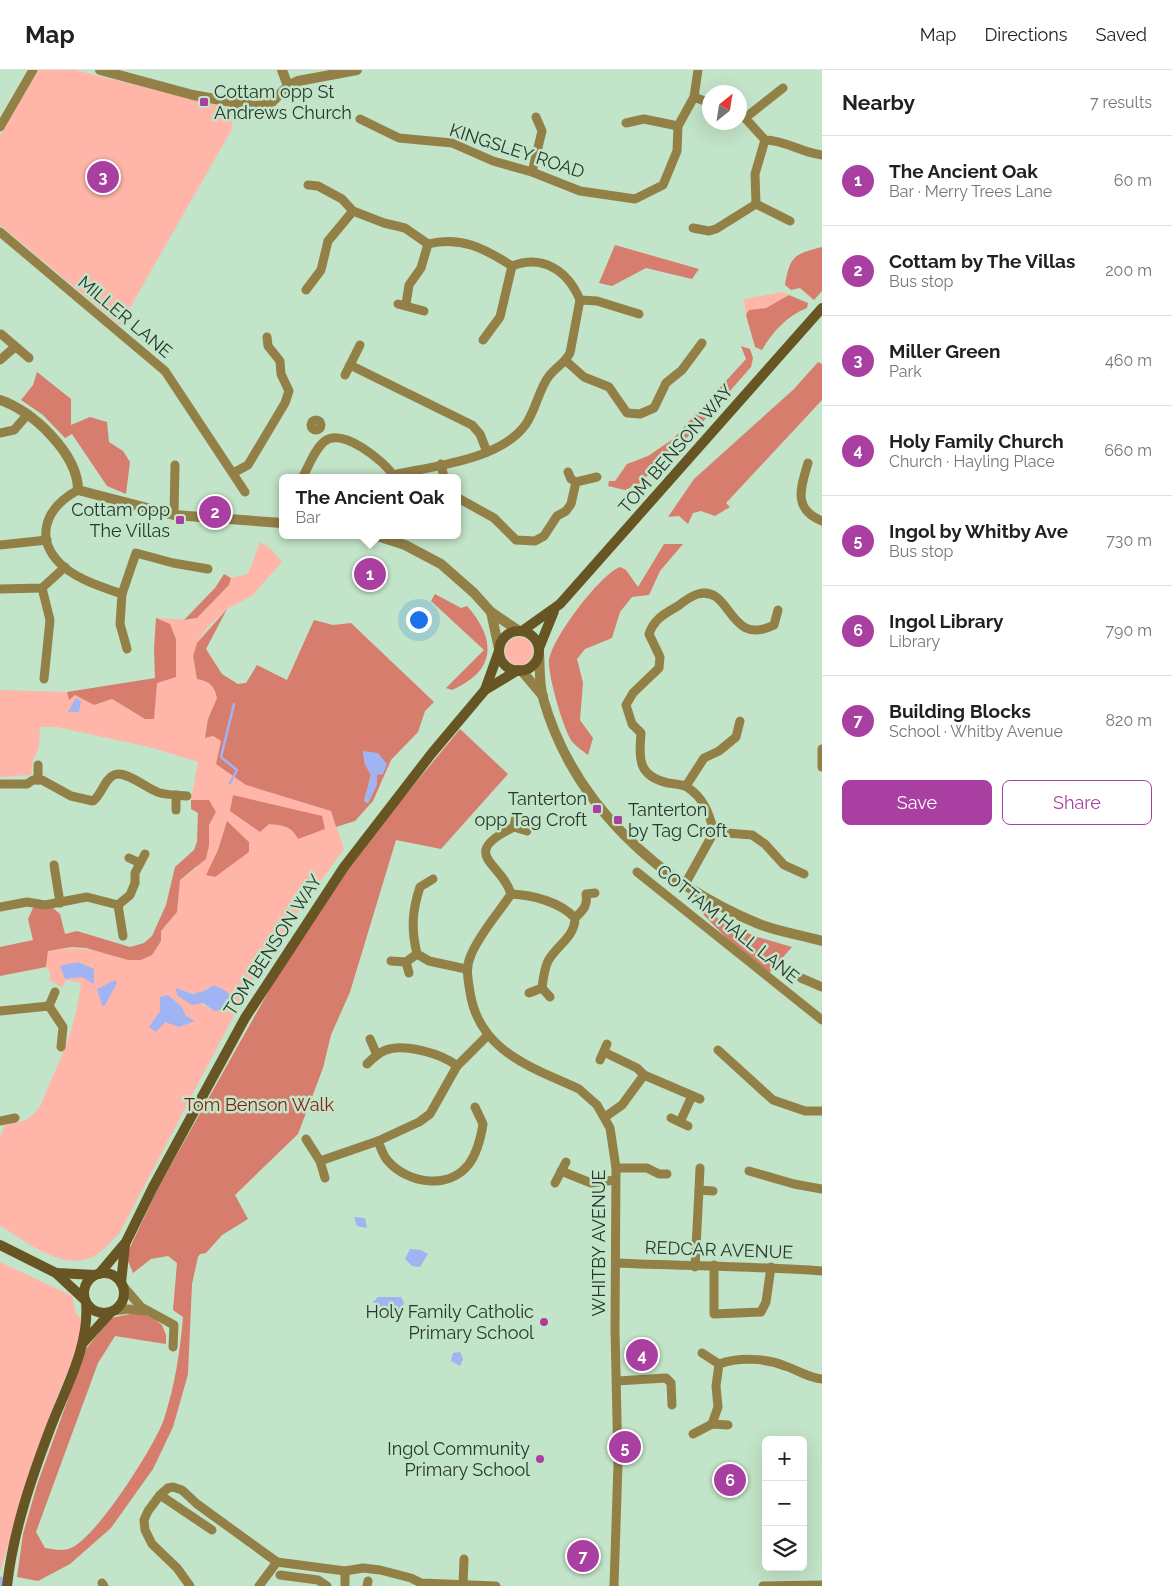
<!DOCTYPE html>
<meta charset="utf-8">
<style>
body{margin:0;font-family:Raleway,sans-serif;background:#f2f2f2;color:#202124}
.controls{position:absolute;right:15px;bottom:15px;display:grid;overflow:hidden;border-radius:8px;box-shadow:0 5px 20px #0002}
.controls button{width:45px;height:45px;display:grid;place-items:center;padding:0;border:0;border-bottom:1px solid #e0e0e0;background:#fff;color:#202124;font:25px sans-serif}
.compass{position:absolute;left:702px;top:15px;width:45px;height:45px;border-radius:50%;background:#fff;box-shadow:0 5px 20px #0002;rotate:30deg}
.you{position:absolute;left:418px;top:549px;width:18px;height:18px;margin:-12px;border:4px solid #fff;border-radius:50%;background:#1a73e8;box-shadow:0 0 0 8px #1a73e833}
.badge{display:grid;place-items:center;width:32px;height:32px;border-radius:50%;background:#a940a1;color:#fff;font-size:16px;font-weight:700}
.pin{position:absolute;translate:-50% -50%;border:2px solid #fff;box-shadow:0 1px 5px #0006}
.popup{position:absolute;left:279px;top:404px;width:182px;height:65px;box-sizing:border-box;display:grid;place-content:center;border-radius:8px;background:#fff;filter:drop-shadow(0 1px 4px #0005);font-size:16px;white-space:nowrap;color:#757577}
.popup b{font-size:19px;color:#202124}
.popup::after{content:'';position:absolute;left:50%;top:100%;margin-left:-10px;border:10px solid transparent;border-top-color:#fff}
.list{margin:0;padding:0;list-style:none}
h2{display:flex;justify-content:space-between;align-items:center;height:65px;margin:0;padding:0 20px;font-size:21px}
h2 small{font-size:16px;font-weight:400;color:#757577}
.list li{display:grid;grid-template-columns:32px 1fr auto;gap:15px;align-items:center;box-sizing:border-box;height:90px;padding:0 20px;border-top:1px solid #e0e0e0}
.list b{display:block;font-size:19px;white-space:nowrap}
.list p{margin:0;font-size:16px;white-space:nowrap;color:#757577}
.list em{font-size:16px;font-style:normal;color:#757577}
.actions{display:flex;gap:10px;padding:15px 20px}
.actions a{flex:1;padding:11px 0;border:1px solid #a940a1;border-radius:8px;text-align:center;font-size:18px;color:#a940a1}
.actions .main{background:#a940a1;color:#fff}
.icon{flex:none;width:28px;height:28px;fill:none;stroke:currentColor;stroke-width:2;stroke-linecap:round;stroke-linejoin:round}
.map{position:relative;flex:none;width:822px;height:1516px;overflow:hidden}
header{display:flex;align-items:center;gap:30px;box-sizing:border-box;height:70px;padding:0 25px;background:#fff;border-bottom:1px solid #e0e0e0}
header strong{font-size:24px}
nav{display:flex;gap:28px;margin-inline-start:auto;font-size:18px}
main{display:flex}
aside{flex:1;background:#fff}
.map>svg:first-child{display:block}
.green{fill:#ffb6a9;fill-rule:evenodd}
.forest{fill:#d77d6d;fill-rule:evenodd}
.water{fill:#a0b3f2}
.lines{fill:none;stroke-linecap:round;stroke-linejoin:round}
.stream{stroke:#a0b3f2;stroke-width:2.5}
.canal{stroke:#a0b3f2;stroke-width:9}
.minor{stroke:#938047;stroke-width:9}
.tertiary{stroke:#938047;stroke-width:10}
.secondary{stroke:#675624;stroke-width:10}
.poi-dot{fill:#a940a1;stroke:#c2e4c8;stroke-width:2}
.labels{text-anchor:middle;stroke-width:5;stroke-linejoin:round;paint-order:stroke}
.poi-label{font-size:18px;fill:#29372c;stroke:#c2e4c8;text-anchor:end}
.street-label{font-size:18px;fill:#29372c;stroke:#c2e4c8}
.park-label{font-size:18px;fill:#881c0e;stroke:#c2e4c8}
</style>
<header>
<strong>Map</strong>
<nav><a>Map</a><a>Directions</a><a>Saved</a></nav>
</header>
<main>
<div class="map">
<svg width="822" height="1516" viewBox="0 0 822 1516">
<rect width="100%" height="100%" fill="#c2e4c8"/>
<g class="green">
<path d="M38 0H75L232 39V59L120 255 0 155V66Z"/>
<path d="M783 222 789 225 766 238 749 240 746 245 744 229Z"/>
<path d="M260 472 271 479 282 492 253 525 227 539 207 558 197 573 193 586 197 609C210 611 214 616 217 628L208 649 206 668 213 666 221 671 246 715 331 741 344 779 262 892 119 1164C111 1171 102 1183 92 1187 61 1201 26 1171 0 1156V1067L5 1055C15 1053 25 1052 33 1045 42 1037 44 1025 49 1015 65 981 77 950 81 913L66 910 62 918 50 910V902L46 897 48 881C83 875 95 880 128 890L161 871V861L177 842 180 810 197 798 209 775V755L216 742 209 730H191L198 692 149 677 57 657H40L39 677 33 691 31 705 0 707V620L67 622 69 629 75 625 94 635 112 629 145 649 157 613 176 607V569L170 554 156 548 191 550 197 548 229 515 231 508 248 504ZM322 746 294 762 282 755 269 754ZM227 752 223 800 215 807 218 780ZM208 917 214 941 176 919C188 922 199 928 208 917ZM182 937 186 946C174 953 163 952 149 957L160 941Z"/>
<circle cx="519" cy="581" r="14"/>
<path d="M0 1192 72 1226 76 1243 86 1255 44 1360 0 1502Z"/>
</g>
<g class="forest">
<path d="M615 175 699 199 692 209 646 198 612 216 599 213Z"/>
<path d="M822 177V221L814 230 800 218 791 220 785 215C790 186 794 184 822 177Z"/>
<path d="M789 225 808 233 807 238C787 246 773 261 762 280L755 277 746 245 749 240 766 238Z"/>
<path d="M741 276 750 279 753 288 751 297 700 355 640 413 625 420 608 416 609 411H615L627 394 648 386 673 369 746 289Z"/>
<path d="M818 292 822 294V330L726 433 730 437 715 446 701 441 693 443 688 454 679 446 668 447 694 409 794 319Z"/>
<path d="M37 302 71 329V355L90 347 107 352 109 372 123 381 130 392 126 424 107 416 72 364 65 368 43 345 21 330 33 315Z"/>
<path d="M664 474H683L660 501 649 525 632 527 620 542 612 568 585 579 577 589 583 613 580 650 593 668 588 685C583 681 575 676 571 670 563 657 549 609 549 593 548 573 600 504 620 497L626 500 638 517Z"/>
<path d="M224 504 231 508 229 515 197 548 184 550 215 518Z"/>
<path d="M435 524 461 538 467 536C497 570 496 601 452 620L446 618 484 580 431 531Z"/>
<path d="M227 539 206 579 222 604 238 614 246 613 257 595 287 610 314 550 333 555 351 553 434 632 425 641 418 662 391 690 373 731 355 751 336 757 331 741 246 715 216 694 221 671 213 666 205 668 208 649 217 628C214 616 210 611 197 609L193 586 197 573ZM363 681C377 704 381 708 368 733L364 731 371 705 365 694Z"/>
<path d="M156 548 170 554 176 569V607L157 613 154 649H145L112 629 94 635 75 625 69 630 67 622 155 608 154 578Z"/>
<path d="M460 659 508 704 441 779 396 770 350 922 331 965 323 998 298 1064 235 1125 248 1149 222 1165 206 1183 200 1184 198 1187 192 1214 188 1304 173 1357 153 1399 111 1458 70 1494 38 1511 17 1507 23 1464 37 1415 86 1279 111 1248 139 1242 153 1248 162 1255 166 1265V1274L115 1266 98 1293 36 1462 45 1478C52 1479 61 1481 68 1479 93 1474 156 1374 164 1349 175 1315 180 1282 183 1247L173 1240 177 1193 168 1186 151 1189 133 1203 126 1186 158 1118 280 901 348 795Z"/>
<path d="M233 725 322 746 325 759 298 769C292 756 281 755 269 754L260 762 230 741Z"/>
<path d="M191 730H209L216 742 209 755V775L206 789 180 810 177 842 161 861V871L152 885 141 890H128L86 878 72 877 48 881 46 897 0 906V877L33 870 28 849 33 838H53L60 844 65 864 77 861 130 877 144 873 152 866 166 835 175 797 194 780 197 772 198 743 191 739Z"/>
<path d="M227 751 249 772V782L215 807 206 805 218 780Z"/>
<path d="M696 837 754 866 792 877 769 903 735 877Z"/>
</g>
<g class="water">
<path d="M76 628 81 631 79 642H68Z"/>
<path d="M363 681 378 683 387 694 383 704 377 705V715L368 733 364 731 371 705 365 694Z"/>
<path d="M78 892 94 899V914L82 907 65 909 60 896Z"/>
<path d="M115 910 117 913 105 935 102 936 97 919Z"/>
<path d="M214 915 228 922 230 931 225 939 214 941 203 933 192 935 178 926 175 918 193 924 204 921Z"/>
<path d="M168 925 182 937 186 946 195 951 179 957 165 952 156 962 149 957 160 941V927Z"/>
<path d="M354 1147 365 1148 367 1158 357 1156Z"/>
<path d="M410 1179 421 1180 428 1184 420 1197 412 1196 405 1189Z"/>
<path d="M378 1227H401L404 1233 400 1240C391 1240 380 1239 373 1232Z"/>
<path d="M460 1282 463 1289 460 1296 451 1291 453 1283Z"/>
</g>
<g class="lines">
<path class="stream" d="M230 713 237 700 221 687 234 634"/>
<path class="canal" d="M0 1511 4 1516"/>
<g class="minor">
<path d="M694 27 710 33"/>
<path d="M740 46 745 48 765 70C785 70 802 83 822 85"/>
<path d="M745 48 783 18"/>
<path d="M360 49 399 68 452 73 493 91 532 102 580 121 635 129 663 115 677 81 678 56 694 27 698 0"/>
<path d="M626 53 644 49 678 56"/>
<path d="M0 57 33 0"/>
<path d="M765 70 755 104 756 134 790 151"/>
<path d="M532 102 542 61 536 47"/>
<path d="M308 115 318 116 342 129 353 141 384 153 405 158 428 174C461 166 484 178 512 196 543 184 568 201 580 230L570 283C565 293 556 297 549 306 539 319 536 339 526 354 501 390 433 396 393 405L390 408"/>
<path d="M693 158 709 161 716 159 756 134"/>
<path d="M0 162 165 301 245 422"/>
<path d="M306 220 321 200 328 171 353 141"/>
<path d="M580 230 597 231 639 244"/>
<path d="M398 234 424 241"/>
<path d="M406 234 409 215 421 198 428 174"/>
<path d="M1 264 29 288"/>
<path d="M483 270 500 247 512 196"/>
<path d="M0 290 15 277"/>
<path d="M566 291 584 307 609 317 627 343 640 344 654 338 666 313 682 300 702 273"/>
<path d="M350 295 472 355 480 364 487 382"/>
<path d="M345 305 360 275"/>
<circle cx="316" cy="355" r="5"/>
<path d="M0 363 14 360 28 344"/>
<path d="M808 393C801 417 792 439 822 451"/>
<path d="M441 394 444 408"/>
<path d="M568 402 571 409 576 412 597 407"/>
<path d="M233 403 248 395 285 333 289 321 281 304 280 291 268 276 267 267"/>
<path d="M302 408C308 398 315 378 325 371 343 358 383 390 393 405"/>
<path d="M78 420C45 438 32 470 65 498 82 511 102 517 122 524L120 554 127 579"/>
<path d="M458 428 494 448 516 470 535 471 544 466 557 446 566 441 571 434 576 412"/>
<path d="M174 445 175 395"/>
<path d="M0 475 47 470"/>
<path d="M42 518 50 550 44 609"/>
<path d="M0 519 42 518 65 497"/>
<path d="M122 524 136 483 173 493 208 499"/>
<path d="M778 540 774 555C728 578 732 515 698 524 691 526 683 532 678 536 664 544 654 549 649 564L660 587 659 598 633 623 626 635 632 654 641 663C639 690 638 706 668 713 674 714 682 714 687 717 704 728 709 743 714 762L752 765 765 774 784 795 804 804"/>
<path d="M822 679V697"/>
<path d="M38 695V710"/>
<path d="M0 714H27L33 710H42L71 726 93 731C102 725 104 709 114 705 125 699 148 720 160 723 168 725 178 725 187 726"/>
<path d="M686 716 704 688 719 681 736 667 740 651"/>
<path d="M176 725V740"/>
<path d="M516 746 514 757C457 785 502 792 511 824 498 844 480 863 471 885 465 898 468 909 470 922 479 982 532 997 579 1019L597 1035 610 1058 616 1098 615 1260 618 1394 614 1516"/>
<path d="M514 757 527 761"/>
<path d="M129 788 140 793"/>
<path d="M54 795 60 833"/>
<path d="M637 802 822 950"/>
<path d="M433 809 420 817C412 841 411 859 417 884L429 891 466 899"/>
<path d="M684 816 714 762"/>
<path d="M511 824C533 825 560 832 575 848"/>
<path d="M118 835 123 866"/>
<path d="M0 837 27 832 45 835 87 827 118 835 130 825 135 813V803L145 784"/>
<path d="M391 891 406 892"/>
<path d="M409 903 406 892 417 884"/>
<path d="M801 908 822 917"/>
<path d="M529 923 542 918"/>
<path d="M550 927 542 918C543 909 544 900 548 891 557 875 575 867 575 848 583 840 588 836 586 824L595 823"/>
<path d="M49 936 55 922"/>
<path d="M0 941 49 936 63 957 61 977"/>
<path d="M370 969 377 985"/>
<path d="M718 980 773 1030 805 1041H822"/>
<path d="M604 982 637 998 644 1005 700 1029"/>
<path d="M600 990 607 974"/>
<path d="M367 994C373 988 378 983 386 980 404 973 443 984 457 996"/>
<path d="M605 1047 622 1035 644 1005"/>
<path d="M671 1048 688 1056"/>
<path d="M0 1051 15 1048"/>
<path d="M680 1052 692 1026"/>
<path d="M306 1069 320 1091 325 1108"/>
<path d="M378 1071C381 1078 383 1086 388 1091 408 1114 449 1120 469 1094 477 1083 481 1067 483 1054L475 1037"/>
<path d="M320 1091 378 1071 419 1052 430 1044 457 996 488 965"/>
<path d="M616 1098H647L659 1104H667"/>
<path d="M700 1098 699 1120 713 1121"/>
<path d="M561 1101 591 1113 615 1110"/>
<path d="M749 1101 794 1114 822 1119"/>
<path d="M555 1113 566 1092"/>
<path d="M616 1193C685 1196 753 1196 822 1201"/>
<path d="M714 1195V1244L761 1242 766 1232 771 1197"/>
<path d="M695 1197 699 1120"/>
<path d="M123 1216 141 1237 174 1255 173 1277"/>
<path d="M114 1241 128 1239 146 1241"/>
<path d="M702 1283 719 1294"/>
<path d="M617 1311 666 1308 671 1313 672 1335"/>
<path d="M712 1354 718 1337 716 1316 719 1294C739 1287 766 1288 785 1296 798 1300 808 1308 822 1309"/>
<path d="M693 1364 712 1354 728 1355"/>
<path d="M160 1425 212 1460"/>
<path d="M280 1505 318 1510 327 1516"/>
<path d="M102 1513 104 1516"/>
<path d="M463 1515 464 1489"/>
<path d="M190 1516 177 1498 152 1474 145 1460 144 1450 148 1441 160 1425 168 1418 173 1417 182 1420 197 1434 277 1492 345 1501 363 1498 380 1500 411 1508 421 1513 496 1516"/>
<path d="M259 1516 277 1492"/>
<path d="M345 1516V1501"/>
<path d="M367 1516 368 1511"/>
<path d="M763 1516 822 1515"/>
</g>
<g class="tertiary">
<path d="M100 0 193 25 253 36 264 35 272 32 288 16 298 11 357 0"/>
<path d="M282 0 288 16"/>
<path d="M0 330C32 340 78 384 78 420L174 445 282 453"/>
<path d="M374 465 405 475 441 494 474 523 491 542 519 561"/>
<path d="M491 542 499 579"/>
<path d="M539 582C540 597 539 614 543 628 573 734 659 813 759 854 779 862 802 865 822 871"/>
<path d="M521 600 543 626"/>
</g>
<g class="secondary">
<path d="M522 561 560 534 822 238"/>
<circle cx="519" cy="581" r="20"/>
<path d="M539 578 554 541"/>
<path d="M485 620 499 581"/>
<path d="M0 1175 56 1203 85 1230"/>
<circle cx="104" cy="1223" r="20"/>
<path d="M57 1203 95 1205"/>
<path d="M99 1204 126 1172 153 1117 245 948 344 797 432 683 485 620 518 600"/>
<path d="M121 1213 125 1175"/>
<path d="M84 1272 111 1242"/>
<path d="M7 1516C13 1462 31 1409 50 1359 65 1319 90 1276 86 1232"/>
</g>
</g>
<g class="poi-dot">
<rect x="199" y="27" width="10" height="10" rx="2.5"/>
<rect x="175" y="445" width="10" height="10" rx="2.5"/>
<rect x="592" y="734" width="10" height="10" rx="2.5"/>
<rect x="613" y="745" width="10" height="10" rx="2.5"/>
<circle cx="544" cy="1252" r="5"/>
<circle cx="540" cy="1389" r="5"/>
</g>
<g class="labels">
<g class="poi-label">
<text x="214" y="28" text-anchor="start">Cottam opp St<tspan x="214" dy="21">Andrews Church</tspan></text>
<text x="170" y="446">Cottam opp<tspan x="170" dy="21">The Villas</tspan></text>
<text x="587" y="735">Tanterton<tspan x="587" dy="21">opp Tag Croft</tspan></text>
<text x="628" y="746" text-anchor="start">Tanterton<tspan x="628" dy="21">by Tag Croft</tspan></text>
<text x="534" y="1248">Holy Family Catholic<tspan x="534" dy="21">Primary School</tspan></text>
<text x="530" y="1385">Ingol Community<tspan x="530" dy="21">Primary School</tspan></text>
</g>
<g class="street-label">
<text transform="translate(517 81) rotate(18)" y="6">KINGSLEY ROAD</text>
<text transform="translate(125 247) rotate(40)" y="6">MILLER LANE</text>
<text transform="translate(676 379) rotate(-49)" y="6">TOM BENSON WAY</text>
<text transform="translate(728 854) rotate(39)" y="6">COTTAM HALL LANE</text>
<text transform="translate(273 875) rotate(-57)" y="6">TOM BENSON WAY</text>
<text transform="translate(599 1173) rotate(-90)" y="6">WHITBY AVENUE</text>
<text transform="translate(719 1180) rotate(2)" y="6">REDCAR AVENUE</text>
</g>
<g class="park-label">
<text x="259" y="1041">Tom Benson Walk</text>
</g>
</g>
</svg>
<div class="controls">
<button>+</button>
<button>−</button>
<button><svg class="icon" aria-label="layers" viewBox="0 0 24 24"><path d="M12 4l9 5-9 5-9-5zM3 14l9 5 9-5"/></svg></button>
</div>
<svg class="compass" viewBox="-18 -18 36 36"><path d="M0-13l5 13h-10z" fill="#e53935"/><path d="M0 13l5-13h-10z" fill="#757577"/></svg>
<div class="you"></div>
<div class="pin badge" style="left:370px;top:504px">1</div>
<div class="popup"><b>The Ancient Oak</b>Bar</div>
<div class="pin badge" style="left:215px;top:442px">2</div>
<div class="pin badge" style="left:103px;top:107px">3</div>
<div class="pin badge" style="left:642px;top:1285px">4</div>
<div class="pin badge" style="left:625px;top:1377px">5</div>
<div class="pin badge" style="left:730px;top:1410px">6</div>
<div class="pin badge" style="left:583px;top:1486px">7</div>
</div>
<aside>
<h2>Nearby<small>7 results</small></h2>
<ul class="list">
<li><span class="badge">1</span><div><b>The Ancient Oak</b><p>Bar · Merry Trees Lane</p></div><em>60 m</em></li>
<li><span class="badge">2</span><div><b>Cottam by The Villas</b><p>Bus stop</p></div><em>200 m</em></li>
<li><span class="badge">3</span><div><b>Miller Green</b><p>Park</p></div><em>460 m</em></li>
<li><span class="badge">4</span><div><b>Holy Family Church</b><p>Church · Hayling Place</p></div><em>660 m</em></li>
<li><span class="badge">5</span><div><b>Ingol by Whitby Ave</b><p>Bus stop</p></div><em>730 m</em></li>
<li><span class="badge">6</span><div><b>Ingol Library</b><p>Library</p></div><em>790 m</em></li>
<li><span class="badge">7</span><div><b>Building Blocks</b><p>School · Whitby Avenue</p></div><em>820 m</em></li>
</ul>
<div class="actions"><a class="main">Save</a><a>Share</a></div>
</aside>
</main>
